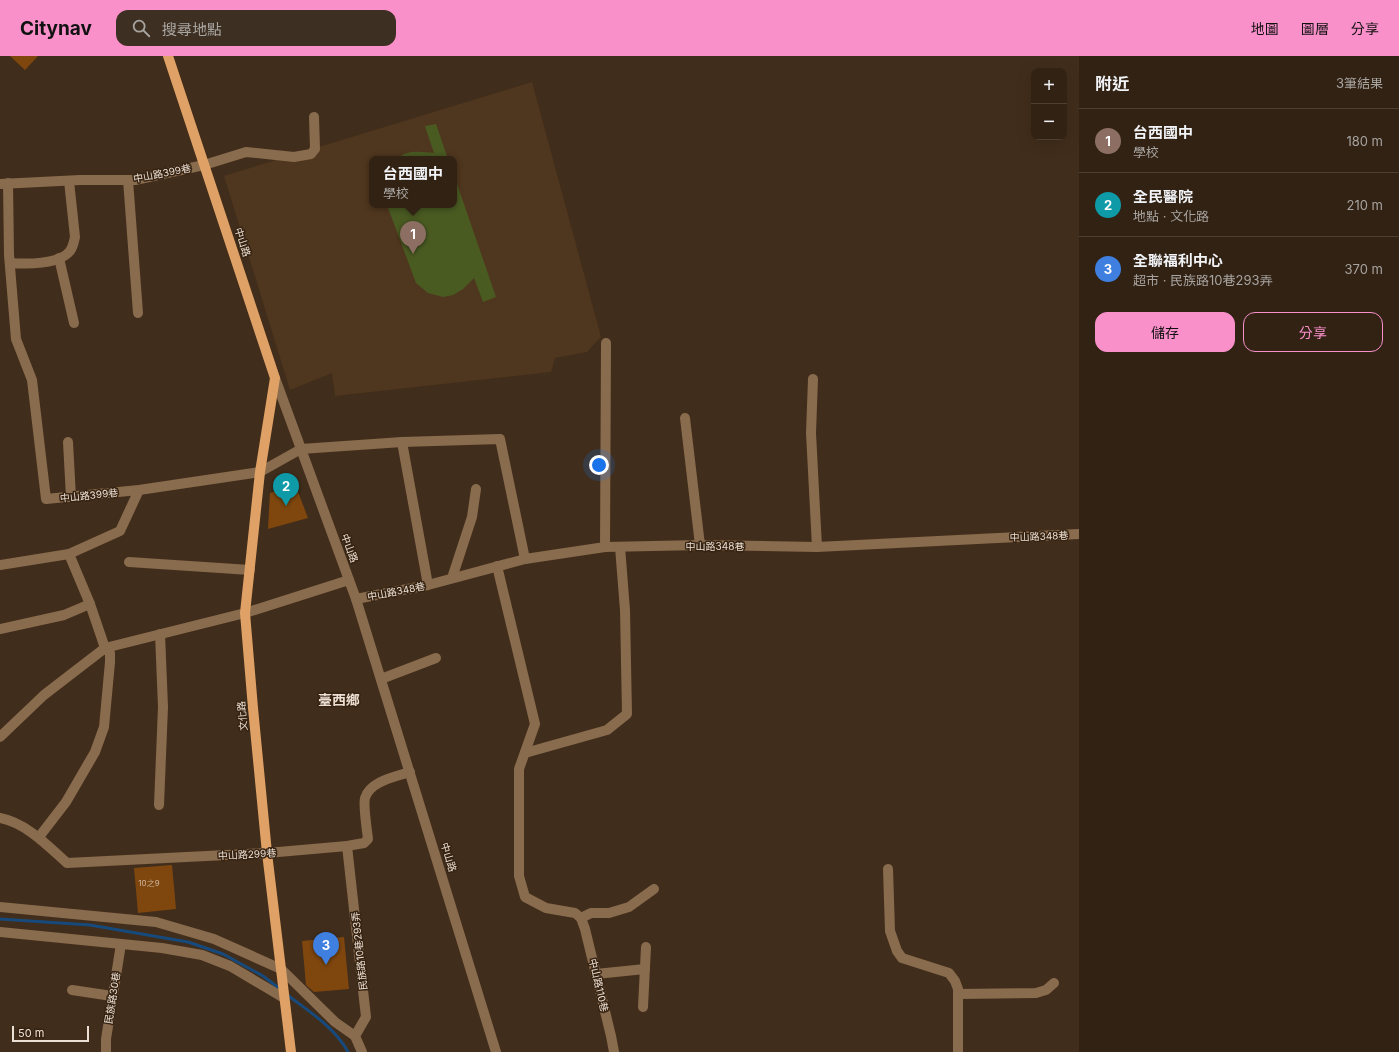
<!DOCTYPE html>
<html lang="zh-TW">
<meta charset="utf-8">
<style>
body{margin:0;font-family:Inter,"Noto Sans TC",sans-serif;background:#3d2f22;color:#f1f3f6}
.controls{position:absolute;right:12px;top:12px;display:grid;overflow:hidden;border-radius:8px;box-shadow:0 4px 16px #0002}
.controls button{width:36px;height:36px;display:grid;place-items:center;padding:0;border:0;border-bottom:1px solid #4c3f34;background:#312214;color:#f1f3f6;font:20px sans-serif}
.scale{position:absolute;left:12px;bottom:10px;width:77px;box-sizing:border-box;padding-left:4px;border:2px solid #ecdfd3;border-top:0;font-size:11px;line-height:14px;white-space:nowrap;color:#ecdfd3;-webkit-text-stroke:3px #362311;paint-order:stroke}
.you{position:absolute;left:599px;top:409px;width:14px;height:14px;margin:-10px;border:3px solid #fff;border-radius:50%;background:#1a73e8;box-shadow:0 0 0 6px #1a73e833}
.badge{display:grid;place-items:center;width:26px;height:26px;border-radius:50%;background:#f990ca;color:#fff;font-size:13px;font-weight:700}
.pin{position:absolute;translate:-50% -33px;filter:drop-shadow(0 1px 2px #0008)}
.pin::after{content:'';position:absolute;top:21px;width:14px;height:12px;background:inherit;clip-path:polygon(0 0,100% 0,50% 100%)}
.popup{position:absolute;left:369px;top:100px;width:88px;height:52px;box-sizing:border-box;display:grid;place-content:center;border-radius:8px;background:#312214;filter:drop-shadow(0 1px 3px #0005);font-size:13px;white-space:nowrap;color:#a8a4a0}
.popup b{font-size:15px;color:#f1f3f6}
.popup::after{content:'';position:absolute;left:50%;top:100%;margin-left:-8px;border:8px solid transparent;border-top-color:#312214}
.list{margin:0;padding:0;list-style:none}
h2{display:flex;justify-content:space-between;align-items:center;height:52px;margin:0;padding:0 16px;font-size:17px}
h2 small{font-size:13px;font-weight:400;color:#a8a4a0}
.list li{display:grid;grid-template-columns:26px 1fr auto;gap:12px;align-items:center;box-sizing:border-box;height:64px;padding:0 16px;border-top:1px solid #4c3f34}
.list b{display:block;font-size:15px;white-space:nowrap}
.list p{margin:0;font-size:13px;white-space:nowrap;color:#a8a4a0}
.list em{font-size:13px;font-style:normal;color:#a8a4a0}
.actions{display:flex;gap:8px;padding:12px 16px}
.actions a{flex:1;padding:9px 0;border:1px solid #f990ca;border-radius:12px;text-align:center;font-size:14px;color:#f990ca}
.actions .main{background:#f990ca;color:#111}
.icon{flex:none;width:22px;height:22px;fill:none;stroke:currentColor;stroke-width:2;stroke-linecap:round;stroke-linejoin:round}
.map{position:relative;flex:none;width:1079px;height:996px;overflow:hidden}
header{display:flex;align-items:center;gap:24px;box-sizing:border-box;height:56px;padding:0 20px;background:#f990ca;color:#111}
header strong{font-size:19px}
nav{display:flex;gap:22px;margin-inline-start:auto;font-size:14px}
.search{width:280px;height:36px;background:#3d2f22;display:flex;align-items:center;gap:10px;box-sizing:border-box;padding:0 14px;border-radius:12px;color:#a8a4a0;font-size:15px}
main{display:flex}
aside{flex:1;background:#312214}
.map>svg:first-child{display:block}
.built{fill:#4f361e;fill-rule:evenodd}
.green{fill:#4a5b22}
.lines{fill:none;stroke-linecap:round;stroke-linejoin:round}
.stream{stroke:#174a7c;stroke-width:3}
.building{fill:#7f470e}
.minor{stroke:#896b4e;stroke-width:10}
.major{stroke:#dfa165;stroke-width:10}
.labels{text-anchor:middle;stroke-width:3;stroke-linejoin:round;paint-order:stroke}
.number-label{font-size:8px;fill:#d1b9a2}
.street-label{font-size:10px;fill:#ecdfd3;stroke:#362311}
.district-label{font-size:14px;font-weight:bold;fill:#ecdfd3;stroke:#362311}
</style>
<header>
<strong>Citynav</strong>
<div class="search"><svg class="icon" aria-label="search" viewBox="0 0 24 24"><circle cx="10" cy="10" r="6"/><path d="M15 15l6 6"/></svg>搜尋地點</div>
<nav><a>地圖</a><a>圖層</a><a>分享</a></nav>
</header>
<main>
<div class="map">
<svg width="1079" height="996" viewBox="0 0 1079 996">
<rect width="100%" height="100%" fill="#412d1b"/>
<path class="built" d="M532 26 601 281 587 296 555 302 551 316 335 340 332 317 290 334 224 120ZM372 103H454V149H372Z"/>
<g class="green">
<path d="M436 68 448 103H397C406 93 422 96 434 97L425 70Z"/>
<path d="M454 119 496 241 483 246 474 222 463 233 453 239 443 241 428 237 416 227 387 149H454Z"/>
</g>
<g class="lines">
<g class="stream">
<path d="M0 863 90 869 188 886 223 898 263 920 280 933"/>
<path d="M286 938C308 955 335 971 348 996"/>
</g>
</g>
<g class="building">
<path d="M10 0H38L25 14Z"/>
<path d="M295 428 308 462 268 473 270 437Z"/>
<path d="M172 809 176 853 138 857 134 812Z"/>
<path d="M344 881 349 933 314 936 306 929 302 885Z"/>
</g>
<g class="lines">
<g class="minor">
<path d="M128 124 138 257"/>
<path d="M8 127 9 199 16 283 32 324 46 443 139 434 260 416 301 393 402 386 500 383 525 503"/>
<path d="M0 128 80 124H135L204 109 246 96 294 101 311 98 315 93 314 61"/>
<path d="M59 202 74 267"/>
<path d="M10 207C25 208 59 209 70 195 73 191 74 186 75 181L69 125"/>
<path d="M275 322 356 543 496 996"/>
<path d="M813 323 811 377 817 491"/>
<path d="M685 362 700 489"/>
<path d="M68 386 71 441"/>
<path d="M402 386 428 529"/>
<path d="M605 491 606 287"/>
<path d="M129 506 250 514"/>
<path d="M0 509 69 498 120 475 139 434"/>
<path d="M497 510 535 668 519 713V820L525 841 546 852 575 857 581 862 585 873 611 980 614 996"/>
<path d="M452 522 472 461 476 433"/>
<path d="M356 543 428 529 525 503 605 491 700 489 817 491 1079 478"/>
<path d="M0 573 64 559 90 548"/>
<path d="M381 623 436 602"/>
<path d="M0 681 44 639 105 592 245 557 349 524"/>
<path d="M525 697 607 674 627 658 625 554 620 491"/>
<path d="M159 749 163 651 160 578"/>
<path d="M0 762C26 767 47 789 67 807L267 797 347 790 364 787 368 783C367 774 363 749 365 742 370 725 395 721 410 716"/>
<path d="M39 781 66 746 95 696 104 671 110 606V597L105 592 90 548 69 498"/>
<path d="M347 790 366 961 355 980 362 996"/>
<path d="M888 813 890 875 897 895 902 902 949 917 955 925 958 933V996"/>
<path d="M0 851 156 866 214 883 281 913 335 966 355 980"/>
<path d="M581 862 591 857H609L629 851 654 833"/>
<path d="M0 876 162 892 202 899 230 910 284 942"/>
<path d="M596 918 645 913"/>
<path d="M72 934 112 940"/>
<path d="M958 938 1036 937 1046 934 1054 927"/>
<path d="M643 951 646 891"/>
<path d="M106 996V983L121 888"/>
</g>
<path class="major" d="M168 0 275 322 260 416 245 557 253 652 267 797 291 996"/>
</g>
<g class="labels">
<g class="number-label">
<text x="149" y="830">10之9</text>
</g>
<g class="street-label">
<text transform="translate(162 117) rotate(-11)" y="4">中山路399巷</text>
<text transform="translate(243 186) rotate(72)" y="4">中山路</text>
<text transform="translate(89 439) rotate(-6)" y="4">中山路399巷</text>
<text transform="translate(1039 480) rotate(-2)" y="4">中山路348巷</text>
<text x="715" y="494">中山路348巷</text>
<text transform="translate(350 492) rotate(70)" y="4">中山路</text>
<text transform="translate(396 535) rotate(-11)" y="4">中山路348巷</text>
<text transform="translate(242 660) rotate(-95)" y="4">文化路</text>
<text transform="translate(247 798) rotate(-3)" y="4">中山路299巷</text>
<text transform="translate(449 801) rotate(73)" y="4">中山路</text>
<text transform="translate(359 895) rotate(-96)" y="4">民族路10巷293弄</text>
<text transform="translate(599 929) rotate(77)" y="4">中山路110巷</text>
<text transform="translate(112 942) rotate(-81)" y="4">民族路30巷</text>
</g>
<g class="district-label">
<text x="339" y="649">臺西鄉</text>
</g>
</g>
</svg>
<div class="controls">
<button>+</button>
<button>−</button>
</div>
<div class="scale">50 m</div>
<div class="you"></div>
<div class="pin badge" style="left:413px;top:198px;background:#8d6e63">1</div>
<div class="popup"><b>台西國中</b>學校</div>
<div class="pin badge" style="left:286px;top:450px;background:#0f9aa8">2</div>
<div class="pin badge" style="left:326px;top:909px;background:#3f7fe0">3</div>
</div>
<aside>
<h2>附近<small>3筆結果</small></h2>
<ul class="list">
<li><span class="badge" style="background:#8d6e63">1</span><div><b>台西國中</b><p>學校</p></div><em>180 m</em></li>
<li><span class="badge" style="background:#0f9aa8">2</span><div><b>全民醫院</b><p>地點 · 文化路</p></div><em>210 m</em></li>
<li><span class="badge" style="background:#3f7fe0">3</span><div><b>全聯福利中心</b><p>超市 · 民族路10巷293弄</p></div><em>370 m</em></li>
</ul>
<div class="actions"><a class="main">儲存</a><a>分享</a></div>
</aside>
</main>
